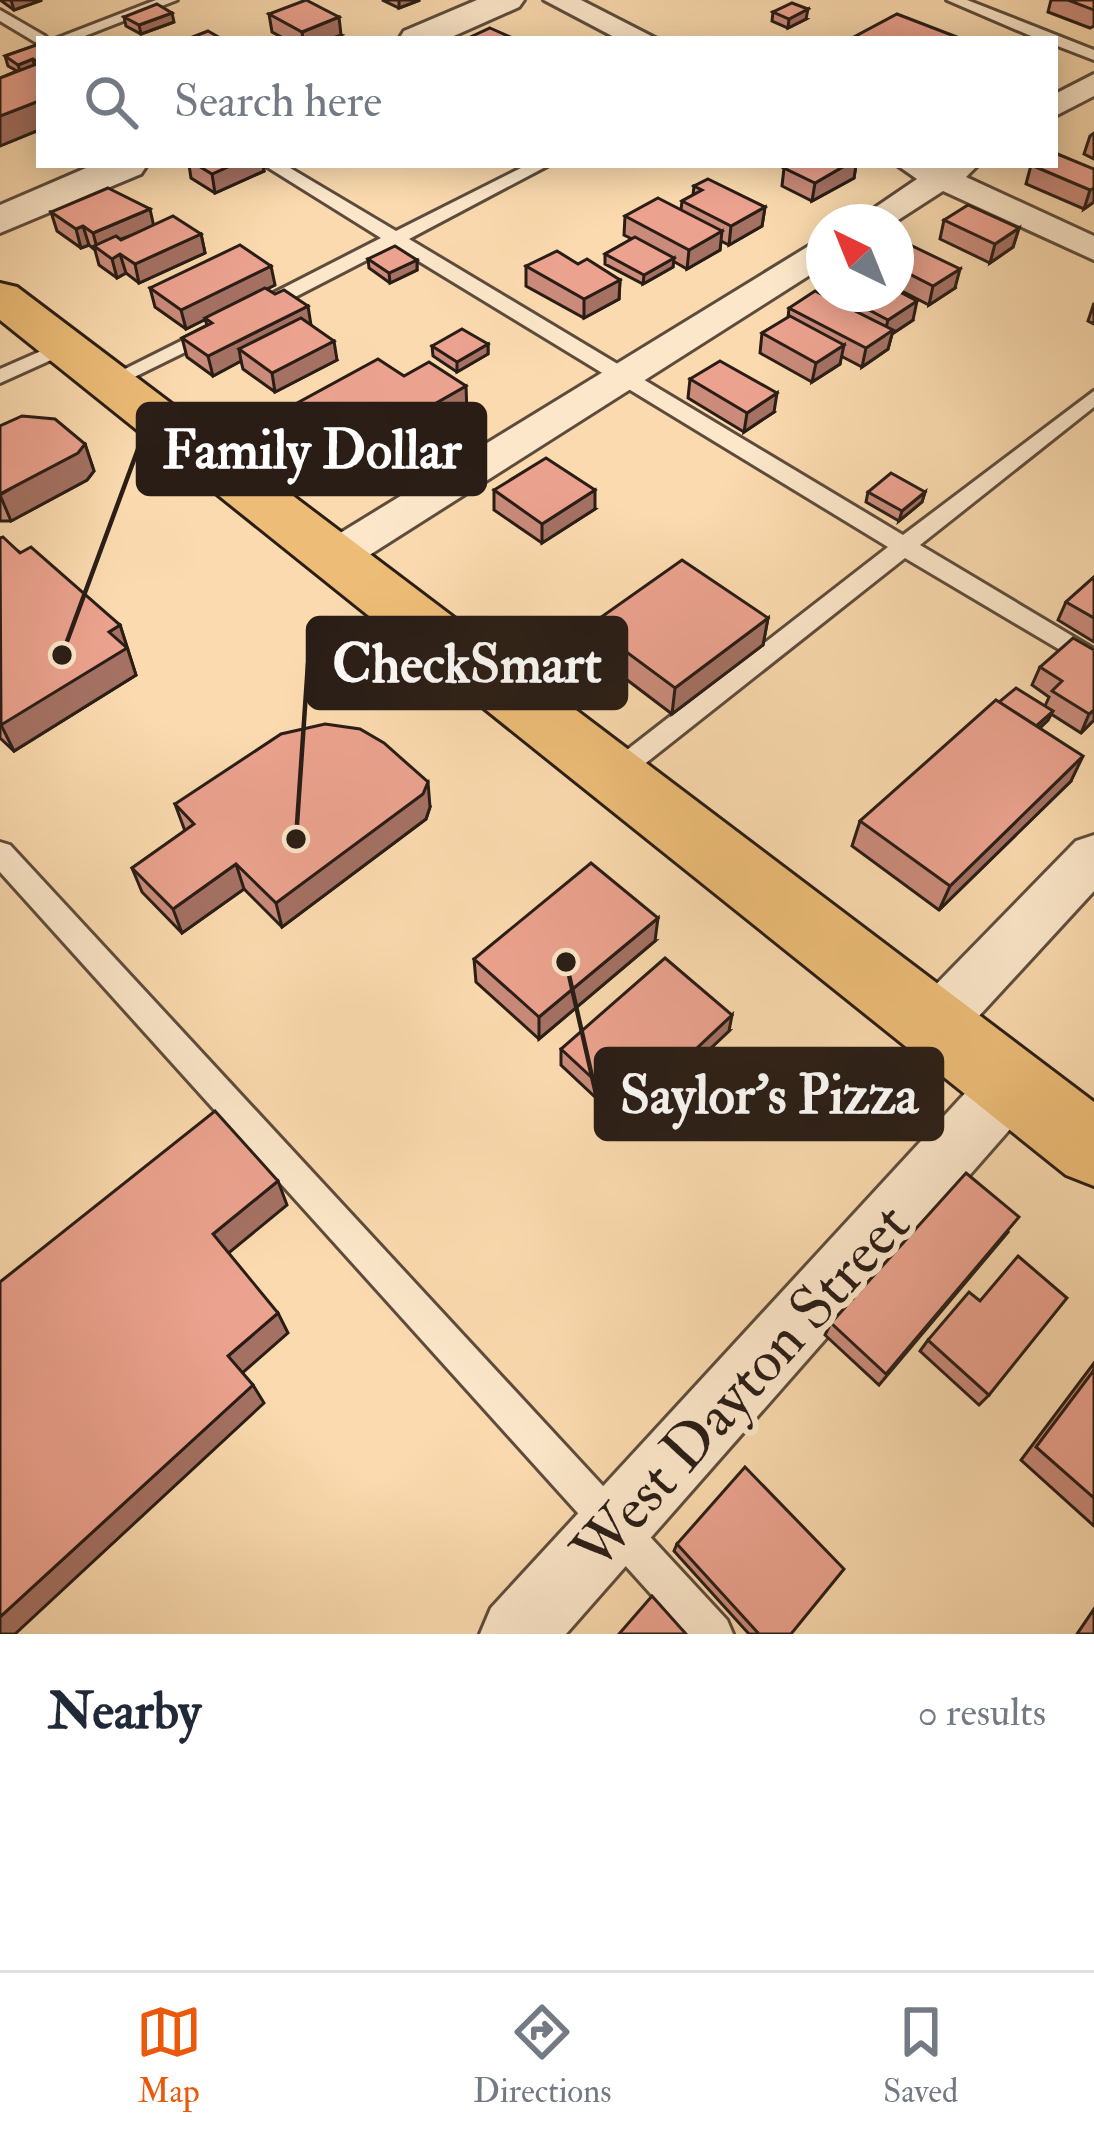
<!DOCTYPE html>
<style>
body{margin:0;font-family:"IM FELL Double Pica",serif;background:#f6f6f7;color:#1f2937}
.compass{position:absolute;left:806px;top:204px;width:108px;height:108px;border-radius:50%;background:#fff;box-shadow:0 6px 30px #0003;rotate:317deg}
.list{margin:0;padding:0;list-style:none}
h2{display:flex;justify-content:space-between;align-items:center;height:156px;margin:0;padding:0 48px;font-size:51px}
h2 small{font-size:39px;font-weight:400;color:#747a83}
.icon{flex:none;width:66px;height:66px;fill:none;stroke:currentColor;stroke-width:2;stroke-linecap:round;stroke-linejoin:round}
.map{position:relative;flex:none;width:1094px;height:1634px;overflow:hidden}
.search{position:absolute;background:#fff;box-shadow:0 6px 30px #0003;left:36px;right:36px;top:36px;height:132px;display:flex;align-items:center;gap:30px;box-sizing:border-box;padding:0 42px;border-radius:0px;color:#747a83;font-size:45px}
.sheet{height:336px;background:#fff}
nav{display:flex;justify-content:space-around;align-items:center;box-sizing:border-box;height:168px;border-top:3px solid #e0e1e3;background:#fff;font-size:33px;color:#747a83}
nav a{display:grid;justify-items:center;gap:6px}
nav .on{color:#ea580c}
.map>svg:first-child{display:block}
.lines{fill:none;stroke-linecap:round;stroke-linejoin:round}
.service-casing{stroke:#5d4c3c;stroke-width:6}
.minor-casing{stroke:#5d4c3c;stroke-width:6}
.tertiary-casing{stroke:#5d4c3c;stroke-width:6}
.primary-casing{stroke:#291d16;stroke-width:6}
.service{fill:#fce7ca;fill-rule:evenodd}
.minor{fill:#fce7ca;fill-rule:evenodd}
.tertiary{fill:#fce7ca;fill-rule:evenodd}
.primary{fill:#edbd77;fill-rule:evenodd}
.wall{fill:#ca8b7a;stroke:#291d16;stroke-width:3}
.shaded-wall{fill:#a47163;stroke:#291d16;stroke-width:3}
.building{fill:#eba28e;stroke:#291d16;stroke-width:3}
.labels{text-anchor:middle;stroke-width:12;stroke-linejoin:round;paint-order:stroke}
.near-street-label{font-size:60px;fill:#291d16;stroke:#fce7ca}
.leader{fill:none;stroke:#291d16;stroke-width:4.5}
.callout-dot{fill:#291d16;stroke:#fce7ca;stroke-width:4.5}
.callout{fill:#291d16;stroke:#291d16;stroke-width:4.5}
.callout-label{font-size:54px;text-anchor:middle;font-weight:bold;fill:#fff}
</style>
<div class="map">
<svg width="1094" height="1634" viewBox="0 0 1094 1634">
<rect width="100%" height="100%" fill="#fadaae"/>
<filter id="stains"><feTurbulence type="fractalNoise" baseFrequency=".00167" numOctaves="4"/><feColorMatrix values="0 0 0 0 .2 0 0 0 0 .09 0 0 0 0 .02 0 0 0 .5 -.17"/></filter>
<radialGradient id="worn" r=".72"><stop offset=".6" stop-color="#630" stop-opacity="0"/><stop offset="1" stop-color="#630" stop-opacity=".3"/></radialGradient>
<g class="lines">
<g class="service-casing">
<g id="service">
<path d="M156 0H177L77 39H55Z"/>
<path d="M947 0H967L1094 50V60L1055 45V39H1038Z"/>
<path d="M0 10 45 36 48 39 35 42 0 21Z"/>
<path d="M264 165H285L396 231 527 165H549L409 239 903 535 1094 391V407L920 545 1094 649V670L905 558 623 781H605L601 774 605 767 888 547 394 246 262 314H248V306L381 238Z"/>
<path d="M215 324 222 326V334L116 386 109 388 99 382Z"/>
<path d="M64 341 71 343V351L0 383V369Z"/>
<path d="M0 842 10 845 727 1620 733 1634H687L0 872Z"/>
</g>
</g>
<g class="minor-casing">
<g id="minor">
<path d="M544 0H581L657 39H618Z"/>
<path d="M1094 74V96L1055 116V94Z"/>
<path d="M897 165H978L966 177 1094 236V260L943 191 895 222H854L917 179Z"/>
<path d="M824 240V266L349 568 334 572 319 568 312 557 319 546 812 244Z"/>
<path d="M1094 835V891L955 1042 935 1049 915 1042 907 1024 915 1006 1076 841Z"/>
<path d="M1012 1057 1033 1065 1041 1084 1033 1103 566 1634H480L491 1608 991 1065Z"/>
</g>
</g>
<g class="tertiary-casing">
<g id="tertiary">
<path d="M477 0H524L519 7 447 39H399L404 31Z"/>
<path d="M93 165H147L141 174 0 233V205Z"/>
</g>
</g>
<g class="primary-casing">
<path id="primary" d="M0 283 17 287 1094 1102V1186L1066 1175 0 320Z"/>
</g>
<use href="#service" class="service"/>
<use href="#minor" class="minor"/>
<use href="#tertiary" class="tertiary"/>
<use href="#primary" class="primary"/>
</g>
<g class="wall">
<path d="M0 0H42L14 10Z"/>
<path d="M382 0H420L399 8Z"/>
<path d="M1051 0H1094V26L1090 28 1048 12Z"/>
<path d="M773 12 806 19 788 28 772 21Z"/>
<path d="M269 14 341 35 331 39H285L272 32Z"/>
<path d="M124 17 174 22 141 34 126 26Z"/>
<path d="M39 44V130L0 146V78L17 71 8 66 5 56Z"/>
<path d="M1094 133V159L1084 154 1090 136Z"/>
<path d="M189 165H263L264 171 215 193 191 178Z"/>
<path d="M789 165H856L854 178 812 201 782 186 784 168Z"/>
<path d="M1031 165 1094 169V202L1084 209 1026 184Z"/>
<path d="M694 186 765 207 762 226 729 245 721 241 720 250 687 269 673 261V267L643 284 605 264V254L632 239 624 235 625 216 681 210 682 201 693 195Z"/>
<path d="M51 212 154 225 201 234 205 253 139 283 126 273 117 278 99 265 95 250 89 245 81 248 57 231Z"/>
<path d="M944 220 1019 228 1013 247 990 263 940 239Z"/>
<path d="M896 245 955 288 929 305 896 288Z"/>
<path d="M368 259 417 260V270L390 283 369 268Z"/>
<path d="M578 264 620 280 619 299 584 318 526 286V266Z"/>
<path d="M275 285 267 289 311 325 337 360 275 392 243 369 241 361 213 376 187 357 182 338 207 325 205 319 186 329 155 307 150 288Z"/>
<path d="M834 294H896L913 320 892 334 888 349 862 367 841 356 840 364 812 382 760 353 762 333 788 318 789 308 833 300Z"/>
<path d="M1094 303V324L1088 321Z"/>
<path d="M488 344V354L457 372 433 356 432 346Z"/>
<path d="M690 379 774 412 744 432 688 398Z"/>
<path d="M290 407 467 413 356 479 294 435Z"/>
<path d="M0 426 85 444 94 471 87 480 11 521H0Z"/>
<path d="M494 490 595 509 542 543 494 510Z"/>
<path d="M868 492H925L922 502 899 521 866 502Z"/>
<path d="M0 538 120 625 136 675 14 751 0 738Z"/>
<path d="M1094 577V642L1058 620 1066 602Z"/>
<path d="M768 618 763 645 672 714 589 651 590 625Z"/>
<path d="M1094 650V720L1081 733 1051 714 1048 720 1040 728 1071 781 939 910 852 846 860 821 999 702 1045 706 1049 697 1032 685 1040 667Z"/>
<path d="M175 804 430 807 426 819 282 927 244 889 182 933 142 892 132 868 185 831Z"/>
<path d="M655 941 539 1039 476 982 474 959Z"/>
<path d="M729 1031 627 1127 561 1065V1049Z"/>
<path d="M1009 1231 879 1385 825 1335 831 1323Z"/>
<path d="M928 1340 989 1395 979 1405 920 1351Z"/>
<path d="M1094 1363V1526L1021 1460Z"/>
<path d="M677 1544 791 1634H749L674 1551Z"/>
<path d="M1094 1609V1634H1077Z"/>
</g>
<g class="shaded-wall">
<path d="M11 0H42L14 10Z"/>
<path d="M399 0H420L399 8Z"/>
<path d="M808 9 806 19 788 28 789 19Z"/>
<path d="M172 13 174 22 141 34 139 25Z"/>
<path d="M339 17 341 35 331 39H303L302 32Z"/>
<path d="M33 59 35 69 21 74 18 65Z"/>
<path d="M39 101V130L0 146V116Z"/>
<path d="M232 165H263L264 171 215 193 212 174Z"/>
<path d="M846 165H856L854 178 812 201 815 183Z"/>
<path d="M1094 188V202L1084 209 1090 190Z"/>
<path d="M765 207 762 226 729 245 731 226Z"/>
<path d="M150 209 154 227 97 248 93 233Z"/>
<path d="M83 226 89 245 81 248 76 229Z"/>
<path d="M1019 228 1013 247 990 263 995 244Z"/>
<path d="M722 231 720 250 687 269 689 250Z"/>
<path d="M201 234 205 253 139 283 135 264Z"/>
<path d="M120 254 126 273 117 278 112 259Z"/>
<path d="M674 258 673 267 643 284 644 275Z"/>
<path d="M417 260V270L390 283 389 273Z"/>
<path d="M271 266 275 285 186 329 181 310Z"/>
<path d="M960 269 955 288 929 305 933 286Z"/>
<path d="M620 280 619 299 584 318V299Z"/>
<path d="M917 301 913 320 892 334 888 349 862 367 866 348 884 336 888 320Z"/>
<path d="M308 306 311 325 239 349 241 361 213 376 208 356Z"/>
<path d="M334 341 337 360 275 392 272 373Z"/>
<path d="M488 344V354L457 372V362Z"/>
<path d="M844 345 840 364 812 382 816 363Z"/>
<path d="M466 386 467 413 356 479 352 451Z"/>
<path d="M777 393 774 412 744 432 747 413Z"/>
<path d="M85 444 94 471 87 480 11 521 0 495Z"/>
<path d="M595 490V509L542 543V524Z"/>
<path d="M925 492 922 502 899 521 902 511Z"/>
<path d="M768 618 763 645 672 714 675 688Z"/>
<path d="M120 625 136 675 14 751 1 725 109 632Z"/>
<path d="M1094 710V720L1081 733 1089 714Z"/>
<path d="M1053 711 1048 720 1021 745 1026 736Z"/>
<path d="M1083 756 1071 781 939 910 950 886Z"/>
<path d="M428 782 430 807 426 819 282 927 276 903Z"/>
<path d="M236 864 244 889 182 933 173 909Z"/>
<path d="M658 918 655 941 539 1039V1017Z"/>
<path d="M732 1015 729 1031 627 1127 629 1112Z"/>
<path d="M278 1181 287 1205 225 1256 213 1234Z"/>
<path d="M278 1313 288 1333 240 1375 228 1356Z"/>
<path d="M253 1385 264 1403 15 1634H0V1617Z"/>
</g>
<g class="building">
<path d="M306 0 339 17 302 32 269 14Z"/>
<path d="M1068 0H1094V10Z"/>
<path d="M792 3 808 9 789 19 773 12Z"/>
<path d="M157 4 172 13 139 25 124 17Z"/>
<path d="M897 14 962 39H850Z"/>
<path d="M490 28 515 39H466Z"/>
<path d="M208 31 222 39 190 38Z"/>
<path d="M39 44V63L33 59 18 65 5 56Z"/>
<path d="M39 63V101L0 116V78Z"/>
<path d="M1055 153 1094 169V188L1090 190 1031 165H1055Z"/>
<path d="M197 165H232L212 174Z"/>
<path d="M789 165H846L815 183 784 168Z"/>
<path d="M708 179 765 207 731 226 682 201 702 190 694 186Z"/>
<path d="M108 188 150 209 93 233 83 226 76 229 51 212Z"/>
<path d="M658 198 722 231 689 250 625 216Z"/>
<path d="M968 205 1019 228 995 244 944 220Z"/>
<path d="M173 216 201 234 135 264 120 254 112 259 94 246 116 236 121 240Z"/>
<path d="M635 237 674 258 644 275 605 254Z"/>
<path d="M902 241 960 269 933 286 896 267V245Z"/>
<path d="M240 245 271 266 181 310 150 288Z"/>
<path d="M395 246 417 260 389 273 368 259Z"/>
<path d="M557 251 578 264 587 259 620 280 584 299 526 266Z"/>
<path d="M265 288 275 294 284 290 308 306 208 356 182 338 212 323 205 318Z"/>
<path d="M896 290 917 301 888 320 839 294H896Z"/>
<path d="M815 291 893 330 866 348 789 308Z"/>
<path d="M790 316 844 345 816 363 762 333Z"/>
<path d="M301 318 334 341 272 373 239 349Z"/>
<path d="M462 329 488 344 457 362 432 346Z"/>
<path d="M378 359 404 376 429 362 466 386 352 451 290 407Z"/>
<path d="M720 361 777 393 747 413 690 379Z"/>
<path d="M22 416 55 419 85 444 78 453 0 494V426Z"/>
<path d="M546 458 595 490 542 524 494 490Z"/>
<path d="M891 473 925 492 902 511 868 492Z"/>
<path d="M3 537 20 553 31 547 120 625 109 632 127 648 1 725 0 538Z"/>
<path d="M682 560 768 618 675 688 590 625Z"/>
<path d="M1094 577V618L1066 602Z"/>
<path d="M1073 638 1094 650V710L1089 714 1052 691 1062 681 1040 667Z"/>
<path d="M1016 688 1053 711 1036 726 999 702Z"/>
<path d="M996 700 1083 756 950 886 860 821Z"/>
<path d="M325 724 360 729 384 743 428 782 423 794 276 903 236 864 173 909 132 868 194 824 175 804 281 734Z"/>
<path d="M591 863 658 918 539 1017 474 959Z"/>
<path d="M665 958 732 1015 629 1112 561 1049Z"/>
<path d="M215 1111 278 1181 213 1234 278 1313 228 1356 253 1385 0 1617V1282Z"/>
<path d="M966 1173 1019 1217 886 1374 831 1323Z"/>
<path d="M1018 1256 1067 1298 989 1395 928 1340 969 1292 980 1301Z"/>
<path d="M1094 1370V1498L1036 1447Z"/>
<path d="M745 1467 844 1569 791 1634H759L677 1544Z"/>
<path d="M652 1596 686 1634H619Z"/>
</g>
<g class="labels">
<g class="near-street-label">
<text transform="translate(740 1386) rotate(-48)" y="21">West Dayton Street</text>
</g>
</g>
<path class="leader" d="M62 655L138 449M296 839L308 663M566 962L596 1094"/>
<g class="callout-dot">
<circle cx="62" cy="655" r="12"/>
<circle cx="296" cy="839" r="12"/>
<circle cx="566" cy="962" r="12"/>
</g>
<g class="callout">
<rect x="138" y="404" width="347" height="90" rx="12"/>
<rect x="308" y="618" width="318" height="90" rx="12"/>
<rect x="596" y="1049" width="346" height="90" rx="12"/>
</g>
<g class="callout-label">
<text x="312" y="468">Family Dollar</text>
<text x="467" y="682">CheckSmart</text>
<text x="769" y="1113">Saylor's Pizza</text>
</g>
<rect width="100%" height="100%" filter="url(#stains)"/>
<rect width="100%" height="100%" fill="url(#worn)"/>
</svg>
<svg class="compass" viewBox="-18 -18 36 36"><path d="M0-13l5 13h-10z" fill="#e53935"/><path d="M0 13l5-13h-10z" fill="#747a83"/></svg>
<div class="search"><svg class="icon" aria-label="search" viewBox="0 0 24 24"><circle cx="10" cy="10" r="6"/><path d="M15 15l6 6"/></svg>Search here</div>
</div>
<section class="sheet">
<h2>Nearby<small>0 results</small></h2>
<ul class="list">
</ul>
</section>
<nav>
<a class="on"><svg class="icon" aria-label="map" viewBox="0 0 24 24"><path d="M3 6l6-2 6 2 6-2v14l-6 2-6-2-6 2zM9 4v14M15 6v14"/></svg>Map</a>
<a><svg class="icon" aria-label="directions" viewBox="0 0 24 24"><path d="M12 3l9 9-9 9-9-9zM9 14v-3h6M13 9l2 2-2 2"/></svg>Directions</a>
<a><svg class="icon" aria-label="saved" viewBox="0 0 24 24"><path d="M7 4h10v16l-5-4-5 4z"/></svg>Saved</a>
</nav>
